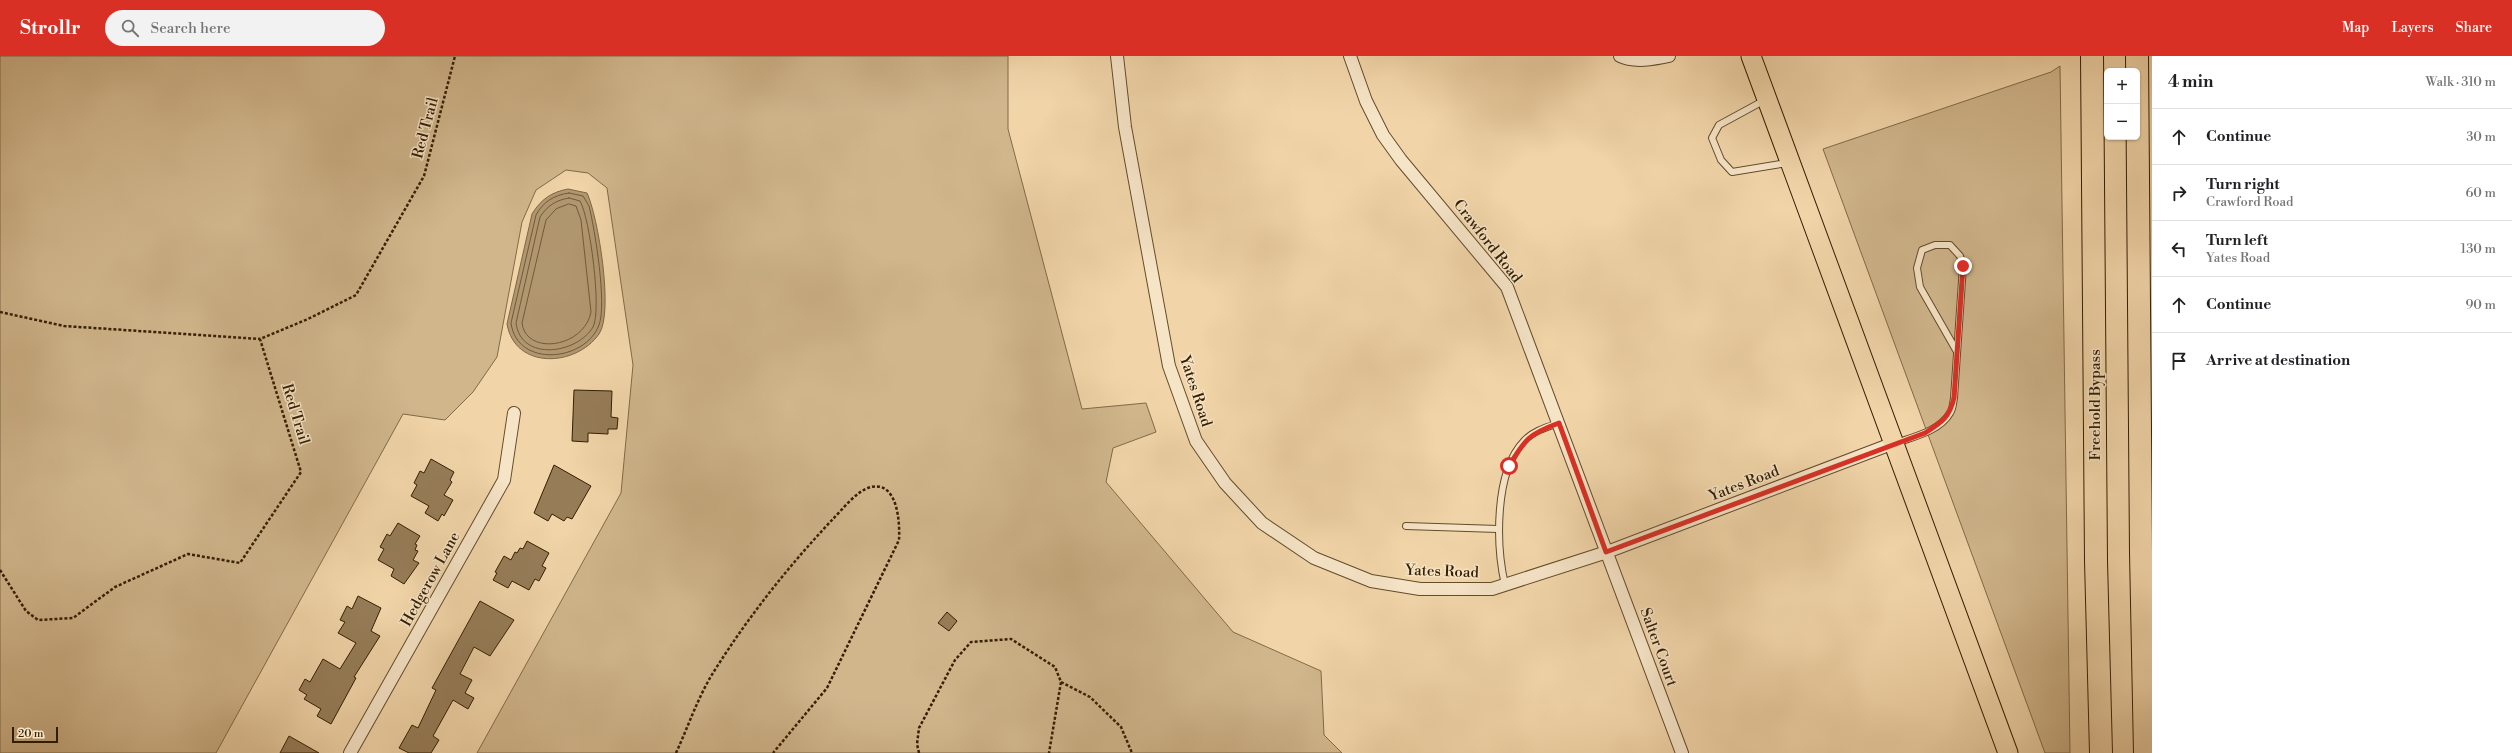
<!DOCTYPE html>
<meta charset="utf-8">
<style>
body{margin:0;font-family:"Libre Bodoni",serif;background:#f2f2f2;color:#202124}
.controls{position:absolute;right:12px;top:12px;display:grid;overflow:hidden;border-radius:6px;box-shadow:0 1px 3px #0004}
.controls button{width:36px;height:36px;display:grid;place-items:center;padding:0;border:0;border-bottom:1px solid #e0e0e0;background:#fff;color:#202124;font:20px sans-serif}
.scale{position:absolute;left:12px;bottom:10px;width:46px;box-sizing:border-box;padding-left:4px;border:2px solid #341e00;border-top:0;font-size:11px;line-height:14px;white-space:nowrap;color:#341e00;-webkit-text-stroke:3px #f6e4c7;paint-order:stroke}
.stop{position:absolute;width:12px;height:12px;margin:-9px;border:3px solid #d93025;border-radius:50%;background:#fff}
.stop.end{background:#d93025;border-color:#fff;box-shadow:0 1px 4px #0008}
.list{margin:0;padding:0;list-style:none}
h2{display:flex;justify-content:space-between;align-items:center;height:52px;margin:0;padding:0 16px;font-size:17px}
h2 small{font-size:13px;font-weight:400;color:#757577}
.list li{display:grid;grid-template-columns:26px 1fr auto;gap:12px;align-items:center;box-sizing:border-box;height:56px;padding:0 16px;border-top:1px solid #e0e0e0}
.list b{display:block;font-size:15px;white-space:nowrap}
.list p{margin:0;font-size:13px;white-space:nowrap;color:#757577}
.list em{font-size:13px;font-style:normal;color:#757577}
.icon{flex:none;width:22px;height:22px;fill:none;stroke:currentColor;stroke-width:2;stroke-linecap:round;stroke-linejoin:round}
.map{position:relative;flex:none;width:2152px;height:697px;overflow:hidden}
header{display:flex;align-items:center;gap:24px;box-sizing:border-box;height:56px;padding:0 20px;background:#d93025;color:#fff}
header strong{font-size:19px}
nav{display:flex;gap:22px;margin-inline-start:auto;font-size:14px}
.search{width:280px;height:36px;background:#f2f2f2;display:flex;align-items:center;gap:10px;box-sizing:border-box;padding:0 14px;border-radius:22px;color:#757577;font-size:15px}
main{display:flex}
aside{flex:1;background:#fff}
.map>svg:first-child{display:block}
.green{fill:#d1b68c;stroke:#826a46}
.water{fill:#b19770;stroke:#7f6743}
.lines{fill:none;stroke-linecap:round;stroke-linejoin:round}
.shore{stroke:#725a38;stroke-width:1}
.building{fill:#967d58;stroke:#341e00}
.service-casing{stroke:#634c2a;stroke-width:8}
.minor-casing{stroke:#634c2a;stroke-width:14}
.primary-casing{stroke:#341e00;stroke-width:21}
.motorway-casing{stroke:#341e00;stroke-width:24}
.path{stroke:#341e00;stroke-width:2.5;stroke-dasharray:3 2;stroke-linecap:butt}
.service{stroke:#f6e4c7;stroke-width:6}
.minor{stroke:#f6e4c7;stroke-width:12}
.primary{stroke:#f1d5a9;stroke-width:19}
.motorway{stroke:#f1d5a9;stroke-width:22}
.route{stroke:#d93025;stroke-width:5}
.labels{text-anchor:middle;stroke-width:3;stroke-linejoin:round;paint-order:stroke}
.street-label{font-size:15px;fill:#341e00;stroke:#f6e4c7}
</style>
<header>
<strong>Strollr</strong>
<div class="search"><svg class="icon" aria-label="search" viewBox="0 0 24 24"><circle cx="10" cy="10" r="6"/><path d="M15 15l6 6"/></svg>Search here</div>
<nav><a>Map</a><a>Layers</a><a>Share</a></nav>
</header>
<main>
<div class="map">
<svg width="2152" height="697" viewBox="0 0 2152 697">
<rect width="100%" height="100%" fill="#f1d5a9"/>
<filter id="stains"><feTurbulence type="fractalNoise" baseFrequency=".005" numOctaves="4"/><feColorMatrix values="0 0 0 0 .2 0 0 0 0 .09 0 0 0 0 .02 0 0 0 .5 -.17"/></filter>
<radialGradient id="worn" r=".72"><stop offset=".6" stop-color="#630" stop-opacity="0"/><stop offset="1" stop-color="#630" stop-opacity=".3"/></radialGradient>
<g class="green">
<path d="M0 0H1008V73L1082 353 1146 347 1156 376 1113 392 1106 426 1233 576 1321 615 1324 679 1342 697H477L621 437 633 309 607 132 588 117 566 114 536 134 522 166 497 301 473 336 445 364 403 358 216 697H0Z"/>
<path d="M2060 10 2070 697H2045L1823 93 2051 16Z"/>
</g>
<path class="water" d="M568 133 587 137C598 160 614 257 599 278 576 311 515 314 507 268L532 158C541 143 552 136 568 133Z"/>
<g class="lines">
<g class="shore">
<path d="M569 137 583 140 589 150C595 174 607 248 599 269 585 306 517 312 511 267L536 159C543 146 554 139 569 137Z"/>
<path d="M569 142 580 145C590 162 602 255 593 271 577 298 521 306 516 267L540 161C547 150 556 144 569 142Z"/>
<path d="M569 148 576 150 581 164 591 256C584 292 526 300 522 267L546 164 556 153Z"/>
</g>
</g>
<g class="building">
<path d="M574 334 612 335 611 361 618 362 617 373H608V378L588 377V386L572 385Z"/>
<path d="M431 403 454 416 450 424 452 426 444 439 453 444 444 460 442 458 438 465 425 457 429 450 411 440 417 429 414 427 420 415 424 417Z"/>
<path d="M554 409 591 430 572 463 567 461 564 465 552 458 548 465 534 457Z"/>
<path d="M398 467 420 480 415 488 417 489 415 494 418 495 413 504 419 507 404 528 391 520 394 513 378 504 384 493 380 491 387 478 390 480Z"/>
<path d="M527 485 549 497 542 510 546 512 539 525 535 523 529 534 512 525 508 532 493 524 497 517 495 516 504 500 511 504 515 496 517 497 520 492 523 493Z"/>
<path d="M358 540 381 552 371 575 380 580 354 621 356 622 331 668 317 660 321 653 304 643 307 639 299 634 305 623 310 626 323 603 340 613 356 587 338 577 345 566 340 564 347 550 352 553Z"/>
<path d="M480 545 514 564 490 600 474 591 460 618 472 624 465 637 474 642 468 653 453 644 433 680 439 684 431 697H409L399 692 412 669 418 672 436 634 432 632Z"/>
<path d="M947 556 957 565 949 575 938 567Z"/>
<path d="M289 680 319 697H280Z"/>
</g>
<g class="lines">
<g class="service-casing">
<g id="service">
<path d="M1765 44 1719 69 1712 82 1721 104 1732 116 1787 107"/>
<path d="M1896 387C1913 381 1940 375 1950 357 1953 353 1953 347 1954 342L1963 210 1960 200 1950 189H1935L1922 194 1917 212 1920 231 1956 294"/>
<path d="M1406 470 1498 473"/>
<path d="M1505 529C1496 490 1494 416 1524 385 1533 375 1547 371 1559 367"/>
</g>
</g>
<g class="minor-casing">
<g id="minor">
<path d="M1117 0 1125 71 1169 310 1196 385 1225 427 1262 467 1314 502 1371 525 1420 533H1492L1607 496 1894 387"/>
<path d="M1350 0 1366 45 1383 79 1401 104 1507 231 1682 697"/>
<path d="M1620 0C1634 7 1655 3 1669 0"/>
<path d="M350 697 504 424 514 357"/>
</g>
</g>
<g class="primary-casing">
<path id="primary" d="M1751 0 2008 697"/>
</g>
<g class="motorway-casing">
<g id="motorway">
<path d="M2092 0 2096 505 2101 697"/>
<path d="M2137 0 2141 497 2145 697"/>
</g>
</g>
<g class="path">
<path d="M0 256 64 270 260 283"/>
<path d="M0 514 26 555 38 564 73 562 115 531 188 498 240 507 301 416 260 283 308 263 356 239 424 120 455 0"/>
<path d="M1061 626 1090 641 1121 671 1132 697"/>
<path d="M676 697C688 671 698 641 713 617 748 561 787 512 832 464 842 454 857 434 871 431 898 425 900 467 899 484L827 632 773 697"/>
<path d="M919 697 917 688 919 672 955 604 971 586 1011 583 1055 611 1061 626 1049 697"/>
</g>
<use href="#service" class="service"/>
<use href="#minor" class="minor"/>
<use href="#primary" class="primary"/>
<use href="#motorway" class="motorway"/>
</g>
<g class="lines">
<path class="route" d="M1509 410C1525 383 1529 378 1559 367L1606 496 1925 377C1942 366 1949 362 1954 342L1963 210"/>
</g>
<g class="labels">
<g class="street-label">
<text transform="translate(425 72) rotate(-75)" y="5">Red Trail</text>
<text transform="translate(1488 185) rotate(52)" y="5">Crawford Road</text>
<text transform="translate(1196 335) rotate(72)" y="5">Yates Road</text>
<text transform="translate(2095 349) rotate(-90)" y="5">Freehold Bypass</text>
<text transform="translate(296 358) rotate(73)" y="5">Red Trail</text>
<text transform="translate(1744 427) rotate(-21)" y="5">Yates Road</text>
<text transform="translate(1442 515) rotate(2)" y="5">Yates Road</text>
<text transform="translate(430 523) rotate(-61)" y="5">Hedgerow Lane</text>
<text transform="translate(1659 591) rotate(70)" y="5">Salter Court</text>
</g>
</g>
<rect width="100%" height="100%" filter="url(#stains)"/>
<rect width="100%" height="100%" fill="url(#worn)"/>
</svg>
<div class="controls">
<button>+</button>
<button>−</button>
</div>
<div class="scale">20 m</div>
<div class="stop" style="left:1509px;top:410px"></div>
<div class="stop end" style="left:1963px;top:210px"></div>
</div>
<aside>
<h2>4 min<small>Walk · 310 m</small></h2>
<ul class="list">
<li><svg class="icon" aria-label="ahead" viewBox="0 0 24 24"><path d="M12 20V5M6 11l6-6 6 6"/></svg><div><b>Continue</b></div><em>30 m</em></li>
<li><svg class="icon" aria-label="right" viewBox="0 0 24 24"><path d="M7 20v-9h11M14 6l5 5-5 5"/></svg><div><b>Turn right</b><p>Crawford Road</p></div><em>60 m</em></li>
<li><svg class="icon" aria-label="left" viewBox="0 0 24 24"><path d="M17 20v-9H6M10 6l-5 5 5 5"/></svg><div><b>Turn left</b><p>Yates Road</p></div><em>130 m</em></li>
<li><svg class="icon" aria-label="ahead" viewBox="0 0 24 24"><path d="M12 20V5M6 11l6-6 6 6"/></svg><div><b>Continue</b></div><em>90 m</em></li>
<li><svg class="icon" aria-label="arrive" viewBox="0 0 24 24"><path d="M6 21V4h12l-3 4 3 4H6"/></svg><div><b>Arrive at destination</b></div></li>
</ul>
</aside>
</main>
